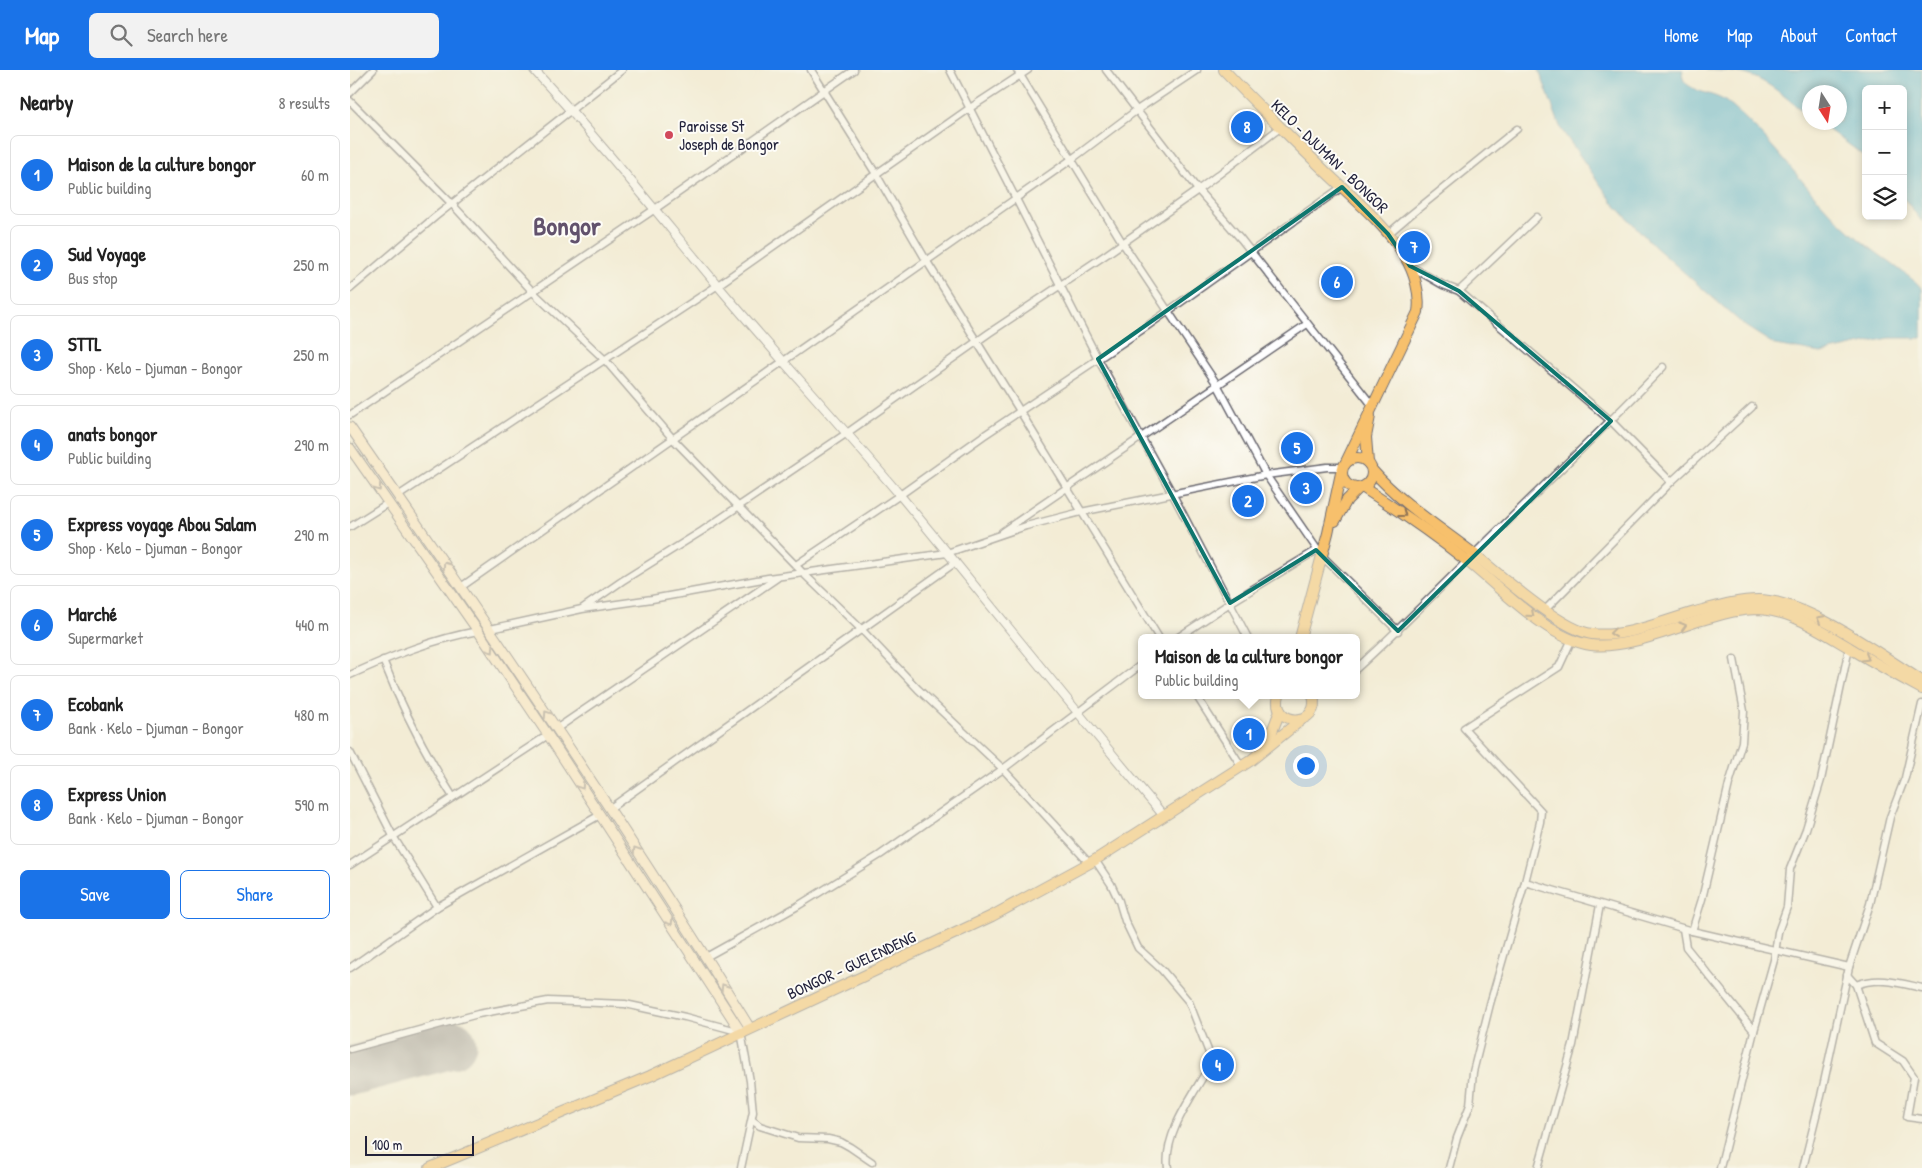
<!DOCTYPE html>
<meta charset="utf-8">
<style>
body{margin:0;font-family:"Patrick Hand",sans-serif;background:#f2f2f2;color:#222}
.controls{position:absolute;right:15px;top:15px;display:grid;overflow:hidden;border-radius:8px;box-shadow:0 2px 8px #0003}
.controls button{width:45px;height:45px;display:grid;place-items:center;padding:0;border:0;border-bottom:1px solid #e0e0e0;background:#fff;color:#222;font:25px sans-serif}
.compass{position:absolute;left:1452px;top:15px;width:45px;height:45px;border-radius:50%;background:#fff;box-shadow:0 2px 8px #0003;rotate:168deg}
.scale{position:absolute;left:15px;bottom:12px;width:109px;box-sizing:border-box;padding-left:5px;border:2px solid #22223b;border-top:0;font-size:14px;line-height:18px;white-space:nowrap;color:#22223b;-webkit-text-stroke:4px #fdfcf7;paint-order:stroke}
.you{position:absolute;left:955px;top:695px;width:18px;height:18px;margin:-12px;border:4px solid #fff;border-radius:50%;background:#1a73e8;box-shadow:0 0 0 8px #1a73e833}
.badge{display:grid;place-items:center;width:32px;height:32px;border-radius:50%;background:#1a73e8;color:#fff;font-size:16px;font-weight:700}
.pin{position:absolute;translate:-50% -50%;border:2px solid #fff;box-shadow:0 1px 5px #0006}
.popup{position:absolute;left:788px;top:564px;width:222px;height:65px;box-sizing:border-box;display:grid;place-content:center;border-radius:8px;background:#fff;filter:drop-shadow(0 1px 4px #0005);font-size:16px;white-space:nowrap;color:#767676}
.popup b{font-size:19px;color:#222}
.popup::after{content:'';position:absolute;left:50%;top:100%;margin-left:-10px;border:10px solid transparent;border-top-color:#fff}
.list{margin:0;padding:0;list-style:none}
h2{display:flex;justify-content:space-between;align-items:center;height:65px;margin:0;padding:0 20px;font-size:21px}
h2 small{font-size:16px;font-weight:400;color:#767676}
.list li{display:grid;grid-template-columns:32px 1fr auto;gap:15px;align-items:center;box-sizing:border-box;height:80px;margin:0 10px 10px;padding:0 10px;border:1px solid #e0e0e0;border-radius:8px}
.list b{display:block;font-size:19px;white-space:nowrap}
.list p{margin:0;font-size:16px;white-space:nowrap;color:#767676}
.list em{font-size:16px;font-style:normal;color:#767676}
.actions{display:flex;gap:10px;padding:15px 20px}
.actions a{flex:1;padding:11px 0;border:1px solid #1a73e8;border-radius:8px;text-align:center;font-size:18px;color:#1a73e8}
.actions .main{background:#1a73e8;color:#fff}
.icon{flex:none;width:28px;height:28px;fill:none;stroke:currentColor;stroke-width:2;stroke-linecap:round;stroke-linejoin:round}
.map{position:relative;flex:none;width:1572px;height:1098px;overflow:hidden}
header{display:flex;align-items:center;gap:30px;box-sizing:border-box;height:70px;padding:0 25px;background:#1a73e8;color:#fff}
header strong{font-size:24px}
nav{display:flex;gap:28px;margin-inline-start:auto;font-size:18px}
.search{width:350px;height:45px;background:#f2f2f2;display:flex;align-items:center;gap:12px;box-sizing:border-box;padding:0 18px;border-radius:8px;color:#767676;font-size:19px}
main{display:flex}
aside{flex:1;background:#fff}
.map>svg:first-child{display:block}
.water{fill:#53b0d1;stroke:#3a6986}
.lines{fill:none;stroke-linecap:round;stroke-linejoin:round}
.runway{stroke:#8a8788;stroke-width:49}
.minor-casing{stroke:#6b6971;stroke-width:9}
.tertiary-casing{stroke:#6b6971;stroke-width:10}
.secondary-casing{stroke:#6b6971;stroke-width:11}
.trunk-casing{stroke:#6b6971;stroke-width:12}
.minor{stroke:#fff;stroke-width:6}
.tertiary{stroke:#fff;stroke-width:8}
.secondary{stroke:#fce6c4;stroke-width:9}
.trunk{stroke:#f7c06c;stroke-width:10}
.oneway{stroke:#9a8e86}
.oneway2{stroke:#8c7154}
.marked{fill:none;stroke:#0f766e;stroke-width:4;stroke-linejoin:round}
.poi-dot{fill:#d1495b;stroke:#fdfcf7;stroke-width:2}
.labels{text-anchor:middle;stroke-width:4;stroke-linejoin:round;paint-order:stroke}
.poi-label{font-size:16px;fill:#22223b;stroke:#fdfcf7;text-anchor:start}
.street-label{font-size:16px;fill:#22223b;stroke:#fdfcf7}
.town-label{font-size:26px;font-weight:bold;fill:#62526d;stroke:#fdfcf7}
</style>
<header>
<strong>Map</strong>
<div class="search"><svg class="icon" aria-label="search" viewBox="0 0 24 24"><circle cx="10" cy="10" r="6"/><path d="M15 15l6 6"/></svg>Search here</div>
<nav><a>Home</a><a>Map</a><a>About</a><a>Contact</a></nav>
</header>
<main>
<aside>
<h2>Nearby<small>8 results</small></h2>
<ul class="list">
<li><span class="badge">1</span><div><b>Maison de la culture bongor</b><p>Public building</p></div><em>60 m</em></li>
<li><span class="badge">2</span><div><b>Sud Voyage</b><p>Bus stop</p></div><em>250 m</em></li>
<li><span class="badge">3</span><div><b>STTL</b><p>Shop · Kelo - Djuman - Bongor</p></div><em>250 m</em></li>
<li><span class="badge">4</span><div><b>anats bongor</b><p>Public building</p></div><em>290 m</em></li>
<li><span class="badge">5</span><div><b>Express voyage Abou Salam</b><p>Shop · Kelo - Djuman - Bongor</p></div><em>290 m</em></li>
<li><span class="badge">6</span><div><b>Marché</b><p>Supermarket</p></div><em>440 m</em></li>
<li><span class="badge">7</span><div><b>Ecobank</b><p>Bank · Kelo - Djuman - Bongor</p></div><em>480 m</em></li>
<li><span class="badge">8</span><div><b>Express Union</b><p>Bank · Kelo - Djuman - Bongor</p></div><em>590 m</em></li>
</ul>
<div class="actions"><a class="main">Save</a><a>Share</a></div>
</aside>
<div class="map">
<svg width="1572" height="1098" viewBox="0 0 1572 1098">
<rect width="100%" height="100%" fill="#fdfcf7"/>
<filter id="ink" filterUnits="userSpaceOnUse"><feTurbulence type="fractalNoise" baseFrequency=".02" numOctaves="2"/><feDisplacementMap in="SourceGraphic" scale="10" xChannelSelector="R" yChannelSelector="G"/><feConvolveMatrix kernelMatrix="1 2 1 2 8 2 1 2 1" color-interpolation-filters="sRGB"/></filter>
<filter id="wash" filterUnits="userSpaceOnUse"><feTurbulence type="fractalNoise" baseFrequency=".0096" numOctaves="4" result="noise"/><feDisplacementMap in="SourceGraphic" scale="20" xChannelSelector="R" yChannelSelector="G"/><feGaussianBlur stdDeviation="1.12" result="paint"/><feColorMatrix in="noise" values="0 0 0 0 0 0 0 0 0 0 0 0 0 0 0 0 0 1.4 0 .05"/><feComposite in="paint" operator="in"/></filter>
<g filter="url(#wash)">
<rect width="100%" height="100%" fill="#f3ecd6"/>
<g class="water">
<path d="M1189 0H1333C1327 21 1363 22 1375 31 1382 36 1388 42 1395 48 1429 80 1456 119 1490 152 1513 175 1541 192 1567 213L1572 219V268H1539L1471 283 1425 275 1395 256 1304 176 1264 134 1211 59Z"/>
<path d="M1356 0H1572V152L1553 127V19H1516V87L1469 53 1490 52V22H1460L1459 46C1439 31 1419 10 1394 4 1382 1 1369 1 1356 0Z"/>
</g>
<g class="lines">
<path class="runway" d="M0 1001 102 974"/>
</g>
</g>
<g filter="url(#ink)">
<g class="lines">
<g class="minor-casing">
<g id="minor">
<path d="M461 0 526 104 576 190 670 341 809 568"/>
<path d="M600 0 748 289 822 423 898 568"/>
<path d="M667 0 772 172 868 316 916 405 971 485 1048 561"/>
<path d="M756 0 848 120 891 169 1022 335"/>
<path d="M0 23 23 0"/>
<path d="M0 31 102 134 183 222 255 290 323 369 453 503 511 559 568 619 653 699 740 794"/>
<path d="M1038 164 1059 146 1167 59"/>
<path d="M1060 196 1093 215 1109 221 1261 351 1321 412"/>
<path d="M0 219 85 147 272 0"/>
<path d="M1109 221 1187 147"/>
<path d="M0 345 305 139 504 0"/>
<path d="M48 426 368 215 620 38 678 0"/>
<path d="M0 457 38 433"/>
<path d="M652 462 957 254"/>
<path d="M446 495 550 425 633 366 793 259 992 117"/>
<path d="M111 517 722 89 787 40 847 0"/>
<path d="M233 538 272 511 352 461 497 363 639 263 757 184 848 120 930 58"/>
<path d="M1195 540 1321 412 1402 337"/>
<path d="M140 559 232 539 302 529 418 508 597 483 676 456 731 442 916 405 977 397H993"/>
<path d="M827 568 880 533 967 480"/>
<path d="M33 590C52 638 75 683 103 727"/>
<path d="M1006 599C1059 551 1108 499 1159 450 1210 399 1263 350 1313 297"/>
<path d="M0 605C42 586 83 569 128 561"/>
<path d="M846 625 892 697"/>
<path d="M206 659 427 508"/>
<path d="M0 682 43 766 87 837"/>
<path d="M259 739 606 492"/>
<path d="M745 790 761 814 769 831 775 851 788 878 812 900 839 932 861 988V993C845 1023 813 1063 818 1098"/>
<path d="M0 795 198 665"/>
<path d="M1175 812 1342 861 1499 897"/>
<path d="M1333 859 1336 877 1404 961"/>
<path d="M1342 861 1352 829 1379 714 1392 672 1394 641 1384 589"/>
<path d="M356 887 446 837 530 785 653 699 792 594"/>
<path d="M0 898 87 837 250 745"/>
<path d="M1497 905 1506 915 1525 973 1553 991 1564 1007 1557 1047 1572 1049"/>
<path d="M1506 915C1528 906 1550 913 1572 918"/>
<path d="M0 979 128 944 198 931 275 934 335 947 391 962 400 1011 403 1042 391 1098"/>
<path d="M402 1050 410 1056 448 1068 478 1069 491 1072 500 1077 522 1092"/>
<path d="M1099 1098 1107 1068 1120 1035 1123 1002 1140 934 1175 812 1190 752 1191 741 1114 658 1209 597 1222 569"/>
<path d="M1188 1098 1223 975 1250 835"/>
<path d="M1370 1098 1404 961 1424 890 1428 862 1437 837 1440 799 1456 759 1471 710 1499 578"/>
<path d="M1453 1098 1471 1026 1499 897 1520 834 1540 747 1555 708 1572 634"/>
</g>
</g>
<g class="tertiary-casing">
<path id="tertiary" d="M184 0C249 70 308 144 369 217 428 287 490 354 549 424 638 531 724 640 814 746"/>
</g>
<g class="secondary-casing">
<g id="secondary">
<path d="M0 357C137 554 273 753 400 958"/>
<path d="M0 378 128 561 198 665 391 962"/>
</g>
</g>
<g class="trunk-casing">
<g id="trunk">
<path d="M874 0C907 35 942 69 977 103 1001 126 1039 158 1055 187 1064 202 1071 224 1068 242L995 394"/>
<circle cx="1007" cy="403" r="15"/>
<path d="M1018 393 1016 367 1020 346"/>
<path d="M1022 400C1051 433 1089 457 1124 484 1150 505 1211 560 1242 564 1276 568 1313 551 1345 542 1365 537 1386 530 1408 530 1456 530 1530 585 1572 611"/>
<path d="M1012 417C1048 440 1084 465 1117 491 1150 517 1199 570 1241 575 1273 579 1317 561 1348 551 1367 546 1386 539 1407 539 1441 540 1471 561 1500 578 1523 592 1548 606 1572 619"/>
<path d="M985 451 997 430 1009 418"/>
<path d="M950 568 978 463 991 403"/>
<path d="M929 625C920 657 972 658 963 625"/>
<path d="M916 677 930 641"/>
<path d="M80 1098 300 1006 642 846 745 790 900 691 951 650"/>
</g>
</g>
<use href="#minor" class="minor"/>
<use href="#tertiary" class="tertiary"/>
<use href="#secondary" class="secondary"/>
<use href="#trunk" class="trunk"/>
</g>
<defs><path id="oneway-chevron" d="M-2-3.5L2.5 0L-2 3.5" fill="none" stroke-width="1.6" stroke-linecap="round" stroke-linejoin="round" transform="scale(1.25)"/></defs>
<g class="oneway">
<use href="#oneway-chevron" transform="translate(28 418) rotate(55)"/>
<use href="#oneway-chevron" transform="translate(96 495) rotate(-125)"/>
<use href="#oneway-chevron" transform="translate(141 580) rotate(56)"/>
<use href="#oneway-chevron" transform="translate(197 644) rotate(-124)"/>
<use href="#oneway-chevron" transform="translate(231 716) rotate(56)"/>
<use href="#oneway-chevron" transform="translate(286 780) rotate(-123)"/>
<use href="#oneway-chevron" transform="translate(320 852) rotate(57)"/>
<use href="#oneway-chevron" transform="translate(374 917) rotate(-122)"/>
</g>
<g class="oneway2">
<use href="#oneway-chevron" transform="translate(1053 444) rotate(36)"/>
<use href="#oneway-chevron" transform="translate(1181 544) rotate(39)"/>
<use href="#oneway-chevron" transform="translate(1470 549) rotate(-152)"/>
<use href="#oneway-chevron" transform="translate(1333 556) rotate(-17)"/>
<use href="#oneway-chevron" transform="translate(1263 563) rotate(174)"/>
<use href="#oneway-chevron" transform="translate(1516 588) rotate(30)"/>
</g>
</g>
<path d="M0 0H1572V1098H0ZM992 117 1038 164 1060 196 1109 221 1261 351 1048 561 966 480 880 533 748 289Z" fill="#f3ecd6" fill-opacity=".55" fill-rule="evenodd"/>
<path class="marked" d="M992 117 1038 164 1060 196 1109 221 1261 351 1048 561 966 480 880 533 748 289Z"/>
<circle class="poi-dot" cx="319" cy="65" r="5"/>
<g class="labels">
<g class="poi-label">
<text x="329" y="62">Paroisse St<tspan x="329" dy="18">Joseph de Bongor</tspan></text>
</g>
<g class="street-label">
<text transform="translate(980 86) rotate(44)" y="6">KELO - DJUMAN - BONGOR</text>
<text transform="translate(501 895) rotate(-25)" y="6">BONGOR - GUELENDENG</text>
</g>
<g class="town-label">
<text x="217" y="165">Bongor</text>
</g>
</g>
</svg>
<div class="controls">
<button>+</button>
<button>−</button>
<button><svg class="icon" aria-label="layers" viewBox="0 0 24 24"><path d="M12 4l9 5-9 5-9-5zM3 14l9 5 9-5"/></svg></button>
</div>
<svg class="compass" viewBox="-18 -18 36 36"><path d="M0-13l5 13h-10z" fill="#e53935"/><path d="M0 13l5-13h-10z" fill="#767676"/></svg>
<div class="scale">100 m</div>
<div class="you"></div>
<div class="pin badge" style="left:899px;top:664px">1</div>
<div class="popup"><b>Maison de la culture bongor</b>Public building</div>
<div class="pin badge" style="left:898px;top:431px">2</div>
<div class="pin badge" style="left:956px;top:418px">3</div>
<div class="pin badge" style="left:868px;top:995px">4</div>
<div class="pin badge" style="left:947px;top:378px">5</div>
<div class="pin badge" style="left:987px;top:212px">6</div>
<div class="pin badge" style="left:1064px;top:177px">7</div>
<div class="pin badge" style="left:897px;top:57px">8</div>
</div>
</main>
